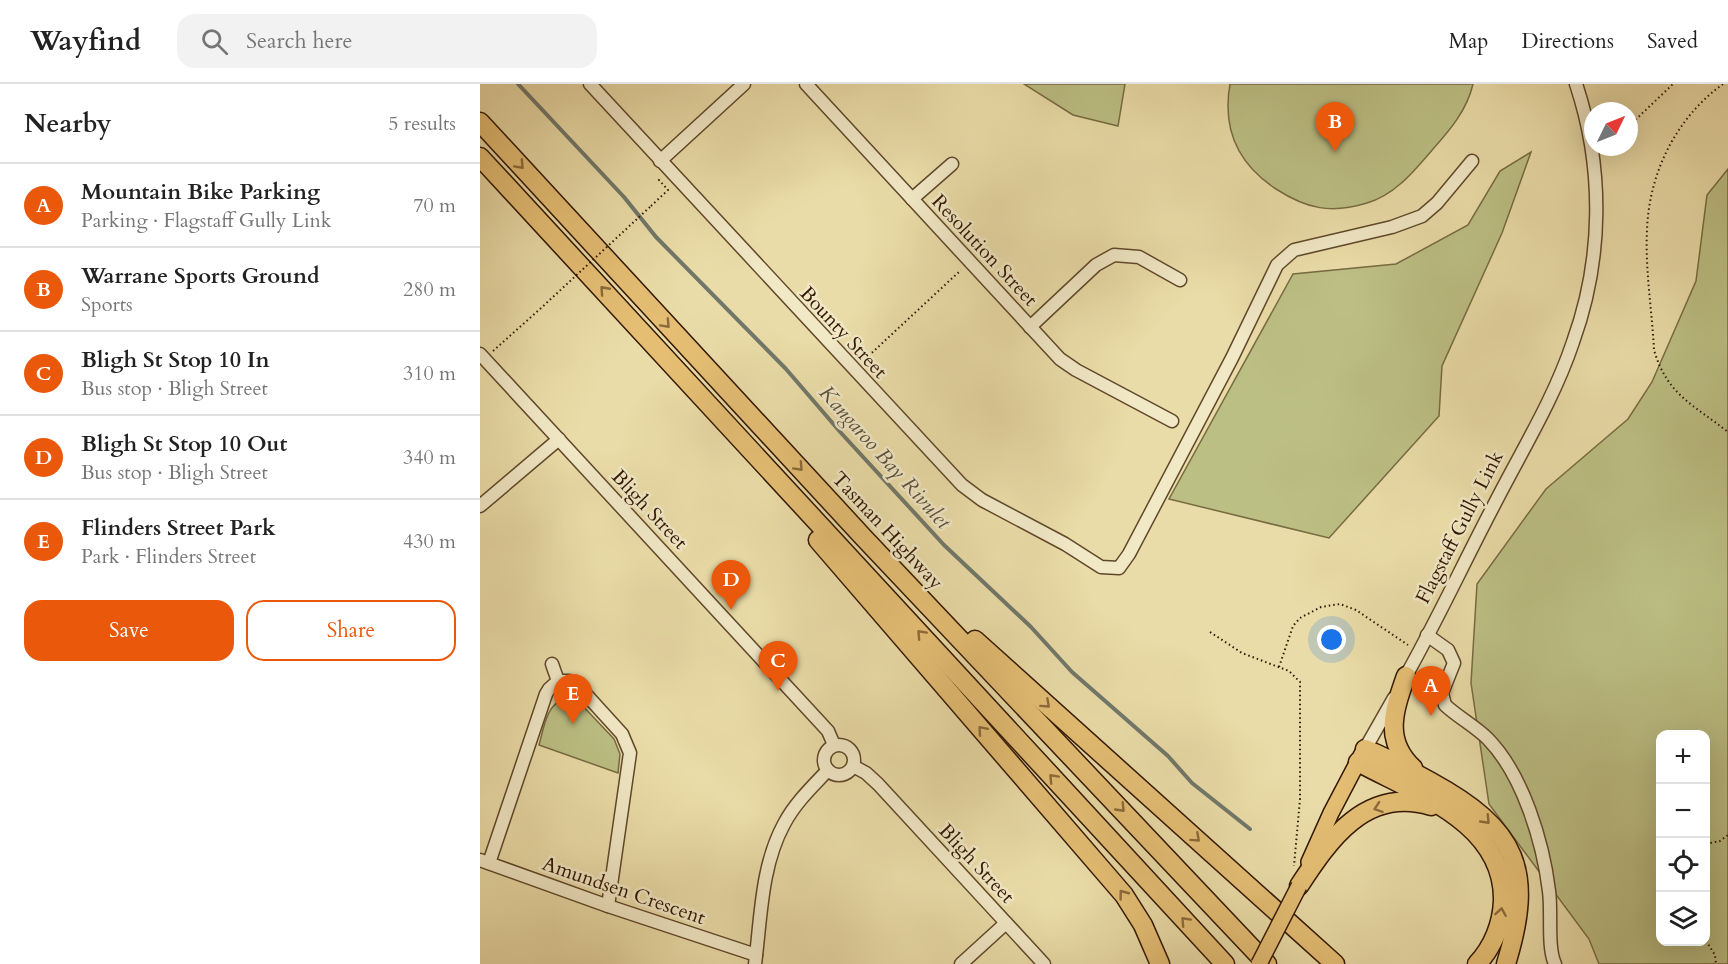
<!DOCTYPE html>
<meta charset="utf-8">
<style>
body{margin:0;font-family:Cardo,serif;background:#f2f2f2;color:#222}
.controls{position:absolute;right:18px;bottom:18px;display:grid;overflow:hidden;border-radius:12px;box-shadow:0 6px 24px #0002}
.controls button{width:54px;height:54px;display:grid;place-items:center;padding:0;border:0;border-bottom:2px solid #e0e0e0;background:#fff;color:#222;font:30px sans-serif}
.compass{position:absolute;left:1104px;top:18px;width:54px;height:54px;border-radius:50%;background:#fff;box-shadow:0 6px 24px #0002;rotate:47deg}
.you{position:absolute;left:852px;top:556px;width:21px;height:21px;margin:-15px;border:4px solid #fff;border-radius:50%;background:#1a73e8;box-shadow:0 0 0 9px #1a73e833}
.badge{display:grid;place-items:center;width:39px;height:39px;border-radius:50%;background:#ea580c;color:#fff;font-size:20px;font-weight:700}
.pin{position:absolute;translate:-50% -50px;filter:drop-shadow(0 2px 3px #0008)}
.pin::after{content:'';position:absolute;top:32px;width:21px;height:18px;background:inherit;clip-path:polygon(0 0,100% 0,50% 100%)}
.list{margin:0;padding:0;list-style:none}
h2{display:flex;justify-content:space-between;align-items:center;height:78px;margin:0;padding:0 24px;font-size:26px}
h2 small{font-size:20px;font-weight:400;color:#767676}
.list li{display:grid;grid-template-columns:39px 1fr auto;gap:18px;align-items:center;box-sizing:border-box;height:84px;padding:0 24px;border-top:2px solid #e0e0e0}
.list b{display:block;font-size:22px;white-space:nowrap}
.list p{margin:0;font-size:20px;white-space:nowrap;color:#767676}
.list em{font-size:20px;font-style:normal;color:#767676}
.actions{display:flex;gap:12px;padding:18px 24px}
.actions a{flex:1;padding:14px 0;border:2px solid #ea580c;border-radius:18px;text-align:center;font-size:21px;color:#ea580c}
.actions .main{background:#ea580c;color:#fff}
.icon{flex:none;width:33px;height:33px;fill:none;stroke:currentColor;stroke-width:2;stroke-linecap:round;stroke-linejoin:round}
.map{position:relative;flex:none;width:1248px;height:880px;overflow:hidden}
header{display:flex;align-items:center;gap:36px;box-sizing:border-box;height:84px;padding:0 30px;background:#fff;border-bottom:2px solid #e0e0e0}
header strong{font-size:28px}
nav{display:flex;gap:33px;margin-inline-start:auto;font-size:21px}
.search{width:420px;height:54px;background:#f2f2f2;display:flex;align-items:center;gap:15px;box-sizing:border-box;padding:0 21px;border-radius:18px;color:#767676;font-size:22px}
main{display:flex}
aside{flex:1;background:#fff}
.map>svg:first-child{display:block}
.green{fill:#bcbf84;stroke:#776b42;stroke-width:1.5;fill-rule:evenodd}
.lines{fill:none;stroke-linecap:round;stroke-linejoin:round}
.stream{stroke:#71786a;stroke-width:4}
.minor-casing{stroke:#60482a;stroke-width:15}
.major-casing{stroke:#321700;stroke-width:18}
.highway-casing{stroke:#321700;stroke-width:21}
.path{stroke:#321700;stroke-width:2;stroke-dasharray:1.5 3;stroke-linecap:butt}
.minor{stroke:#f1e8c6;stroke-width:12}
.major{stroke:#e5be74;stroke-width:15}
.highway{stroke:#e5be74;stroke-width:18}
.major-bridge-casing{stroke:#321700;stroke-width:18;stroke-linecap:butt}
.path-bridge{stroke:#321700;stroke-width:2;stroke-dasharray:1.5 3;stroke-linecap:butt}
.major-bridge{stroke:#e5be74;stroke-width:15}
.oneway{stroke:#8c6a3a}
.labels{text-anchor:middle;stroke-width:5;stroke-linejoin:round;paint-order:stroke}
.street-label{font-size:20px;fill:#321700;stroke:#f1e8c6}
.water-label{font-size:21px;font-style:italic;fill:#57503e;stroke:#f1e8c6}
</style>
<header>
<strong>Wayfind</strong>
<div class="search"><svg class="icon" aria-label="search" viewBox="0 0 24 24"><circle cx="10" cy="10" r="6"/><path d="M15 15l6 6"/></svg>Search here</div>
<nav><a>Map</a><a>Directions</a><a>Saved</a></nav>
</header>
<main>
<aside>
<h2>Nearby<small>5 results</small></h2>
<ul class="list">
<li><span class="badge">A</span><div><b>Mountain Bike Parking</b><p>Parking · Flagstaff Gully Link</p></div><em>70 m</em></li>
<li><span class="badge">B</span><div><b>Warrane Sports Ground</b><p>Sports</p></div><em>280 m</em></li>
<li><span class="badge">C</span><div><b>Bligh St Stop 10 In</b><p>Bus stop · Bligh Street</p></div><em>310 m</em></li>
<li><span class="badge">D</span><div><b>Bligh St Stop 10 Out</b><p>Bus stop · Bligh Street</p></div><em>340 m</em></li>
<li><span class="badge">E</span><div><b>Flinders Street Park</b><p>Park · Flinders Street</p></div><em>430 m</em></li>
</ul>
<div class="actions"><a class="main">Save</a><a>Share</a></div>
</aside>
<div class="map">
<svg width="1248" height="880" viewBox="0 0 1248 880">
<rect width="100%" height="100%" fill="#eadca8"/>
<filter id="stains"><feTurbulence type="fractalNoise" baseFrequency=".00333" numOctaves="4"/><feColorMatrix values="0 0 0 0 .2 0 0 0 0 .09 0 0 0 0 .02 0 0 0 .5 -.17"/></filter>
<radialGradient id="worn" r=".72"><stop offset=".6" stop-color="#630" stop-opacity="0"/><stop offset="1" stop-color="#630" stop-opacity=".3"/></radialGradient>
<g class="green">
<path d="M544 0H645L638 42 593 31Z"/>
<path d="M750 0H993C987 26 970 46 953 65 934 87 915 111 887 119 851 130 827 125 796 105 758 80 742 45 750 0Z"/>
<path d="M1051 68 1022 149 962 282 959 332 849 454 689 415 813 190 916 180 988 141 1020 87Z"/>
<path d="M1248 85V880H1119L1109 855 1009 720 991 599 997 500 1066 405 1148 335 1172 298 1216 197 1227 111ZM1180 650H1226V858H1180Z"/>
<path d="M85 614H91L100 619 134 655 140 670 138 689 59 661C64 643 66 621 85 614Z"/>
</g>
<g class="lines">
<path class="stream" d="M38 0 144 113 176 153 306 285 362 350 464 461 551 543 592 588 688 672 712 699 770 745"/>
<g class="minor-casing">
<g id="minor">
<path d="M110 0 482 401 502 416 585 460 621 483 639 484 649 470 752 274 797 181 814 166 912 143 942 132 957 119 992 77"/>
<path d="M326 0 580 275 596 286 692 337"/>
<path d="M180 77 264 0"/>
<path d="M432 115 472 80"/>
<path d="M550 243 616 181 634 171 659 173 700 196"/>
<path d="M0 270 348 647 354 661"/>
<path d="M0 422 79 355"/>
<path d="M947 551 968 566 974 579 962 609 965 621C979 634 995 642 1008 655 1043 691 1063 758 1069 807 1072 828 1067 863 1075 880"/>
<path d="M72 580 78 597"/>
<path d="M922 599C955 541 983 480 1014 421 1041 368 1074 315 1093 258 1123 175 1124 84 1096 0"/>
<circle cx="359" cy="676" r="15"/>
<path d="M885 665 914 614"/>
<path d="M373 682 386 689 398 700 564 880"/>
<path d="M0 776 128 822 276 871"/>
<path d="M9 779 66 610 69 605 78 597H89L102 606 142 650 150 669 128 822"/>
<path d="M275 880C281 834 281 782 304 740 315 719 332 703 348 686"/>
<path d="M481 880 526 839"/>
</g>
</g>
<g class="major-casing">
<path id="major" d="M829 778 851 729 883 668"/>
</g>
<g class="highway-casing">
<g id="highway">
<path d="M0 38 384 454 787 880"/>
<path d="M0 73 745 880"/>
<path d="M338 456 644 811 663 841 680 880"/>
<path d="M495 556 855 880"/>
<path d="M926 592C914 626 903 656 933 684"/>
<path d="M885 665C908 674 929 686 951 698 1037 745 1055 786 1026 880"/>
<path d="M878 678C934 709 1025 738 1023 817 1022 840 1013 863 997 880"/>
<path d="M819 802C849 756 886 702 951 722"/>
</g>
</g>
<g class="path">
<path d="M1243 0C1196 34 1169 89 1167 146 1165 186 1172 226 1174 266 1187 311 1214 321 1248 348"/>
<path d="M1149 42 1193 0"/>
<path d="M171 122 188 106 179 96 180 95"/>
<path d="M13 267 60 225"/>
<path d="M382 278 481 186"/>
<path d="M730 548 762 569 809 587 820 598V715L814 782"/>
<path d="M799 583 813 542 820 534 841 523 860 520 876 526 928 561"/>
<path d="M1226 760 1240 757 1248 751"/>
<path d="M1226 857 1235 871 1236 880"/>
</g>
<use href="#minor" class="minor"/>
<use href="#major" class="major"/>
<use href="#highway" class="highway"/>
<g class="major-bridge-casing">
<path id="major-bridge" d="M779 880 819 802"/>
</g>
<path class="path-bridge" d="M60 225 171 122"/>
<use href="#major-bridge" class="major-bridge"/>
</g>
<defs><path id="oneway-chevron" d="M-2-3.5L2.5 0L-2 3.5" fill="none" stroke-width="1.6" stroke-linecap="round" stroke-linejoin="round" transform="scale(1.5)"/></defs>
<g class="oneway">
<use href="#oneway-chevron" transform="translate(40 81) rotate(47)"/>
<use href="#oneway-chevron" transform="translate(124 206) rotate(-132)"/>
<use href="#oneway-chevron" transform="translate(186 240) rotate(47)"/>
<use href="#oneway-chevron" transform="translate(319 383) rotate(47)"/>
<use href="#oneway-chevron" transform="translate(441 550) rotate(-133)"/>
<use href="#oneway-chevron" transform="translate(566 620) rotate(42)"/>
<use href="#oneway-chevron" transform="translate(502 646) rotate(-131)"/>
<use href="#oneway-chevron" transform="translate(573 694) rotate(-133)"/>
<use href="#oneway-chevron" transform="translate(641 724) rotate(46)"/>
<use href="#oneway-chevron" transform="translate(898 724) rotate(161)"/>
<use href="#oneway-chevron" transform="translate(1006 736) rotate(46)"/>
<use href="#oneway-chevron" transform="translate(716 754) rotate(42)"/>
<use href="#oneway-chevron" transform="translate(643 810) rotate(-127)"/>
<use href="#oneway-chevron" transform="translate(1021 828) rotate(-81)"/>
<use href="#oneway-chevron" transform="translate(705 837) rotate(-133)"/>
</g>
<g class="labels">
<g class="street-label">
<text transform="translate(505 166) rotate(47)" y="7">Resolution Street</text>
<text transform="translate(364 248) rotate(47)" y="7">Bounty Street</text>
<text transform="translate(170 425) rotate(47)" y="7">Bligh Street</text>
<text transform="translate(979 443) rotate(-63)" y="7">Flagstaff Gully Link</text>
<text transform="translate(408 446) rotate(47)" y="7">Tasman Highway</text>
<text transform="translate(497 779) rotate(47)" y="7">Bligh Street</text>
<text transform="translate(144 806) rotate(19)" y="7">Amundsen Crescent</text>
</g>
<g class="water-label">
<text transform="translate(405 373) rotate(48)" y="7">Kangaroo Bay Rivulet</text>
</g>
</g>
<rect width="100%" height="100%" filter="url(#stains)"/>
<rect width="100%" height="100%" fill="url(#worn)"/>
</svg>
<div class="controls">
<button>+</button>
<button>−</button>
<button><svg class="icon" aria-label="locate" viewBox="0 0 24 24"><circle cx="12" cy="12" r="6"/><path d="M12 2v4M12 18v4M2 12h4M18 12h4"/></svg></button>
<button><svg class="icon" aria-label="layers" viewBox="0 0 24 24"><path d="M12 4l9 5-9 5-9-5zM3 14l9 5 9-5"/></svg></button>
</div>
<svg class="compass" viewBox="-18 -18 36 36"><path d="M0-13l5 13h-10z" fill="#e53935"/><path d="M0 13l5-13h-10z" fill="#767676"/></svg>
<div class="you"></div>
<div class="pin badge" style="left:951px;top:632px">A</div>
<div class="pin badge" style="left:855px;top:68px">B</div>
<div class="pin badge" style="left:298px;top:607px">C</div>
<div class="pin badge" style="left:251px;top:526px">D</div>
<div class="pin badge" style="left:93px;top:640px">E</div>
</div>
</main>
